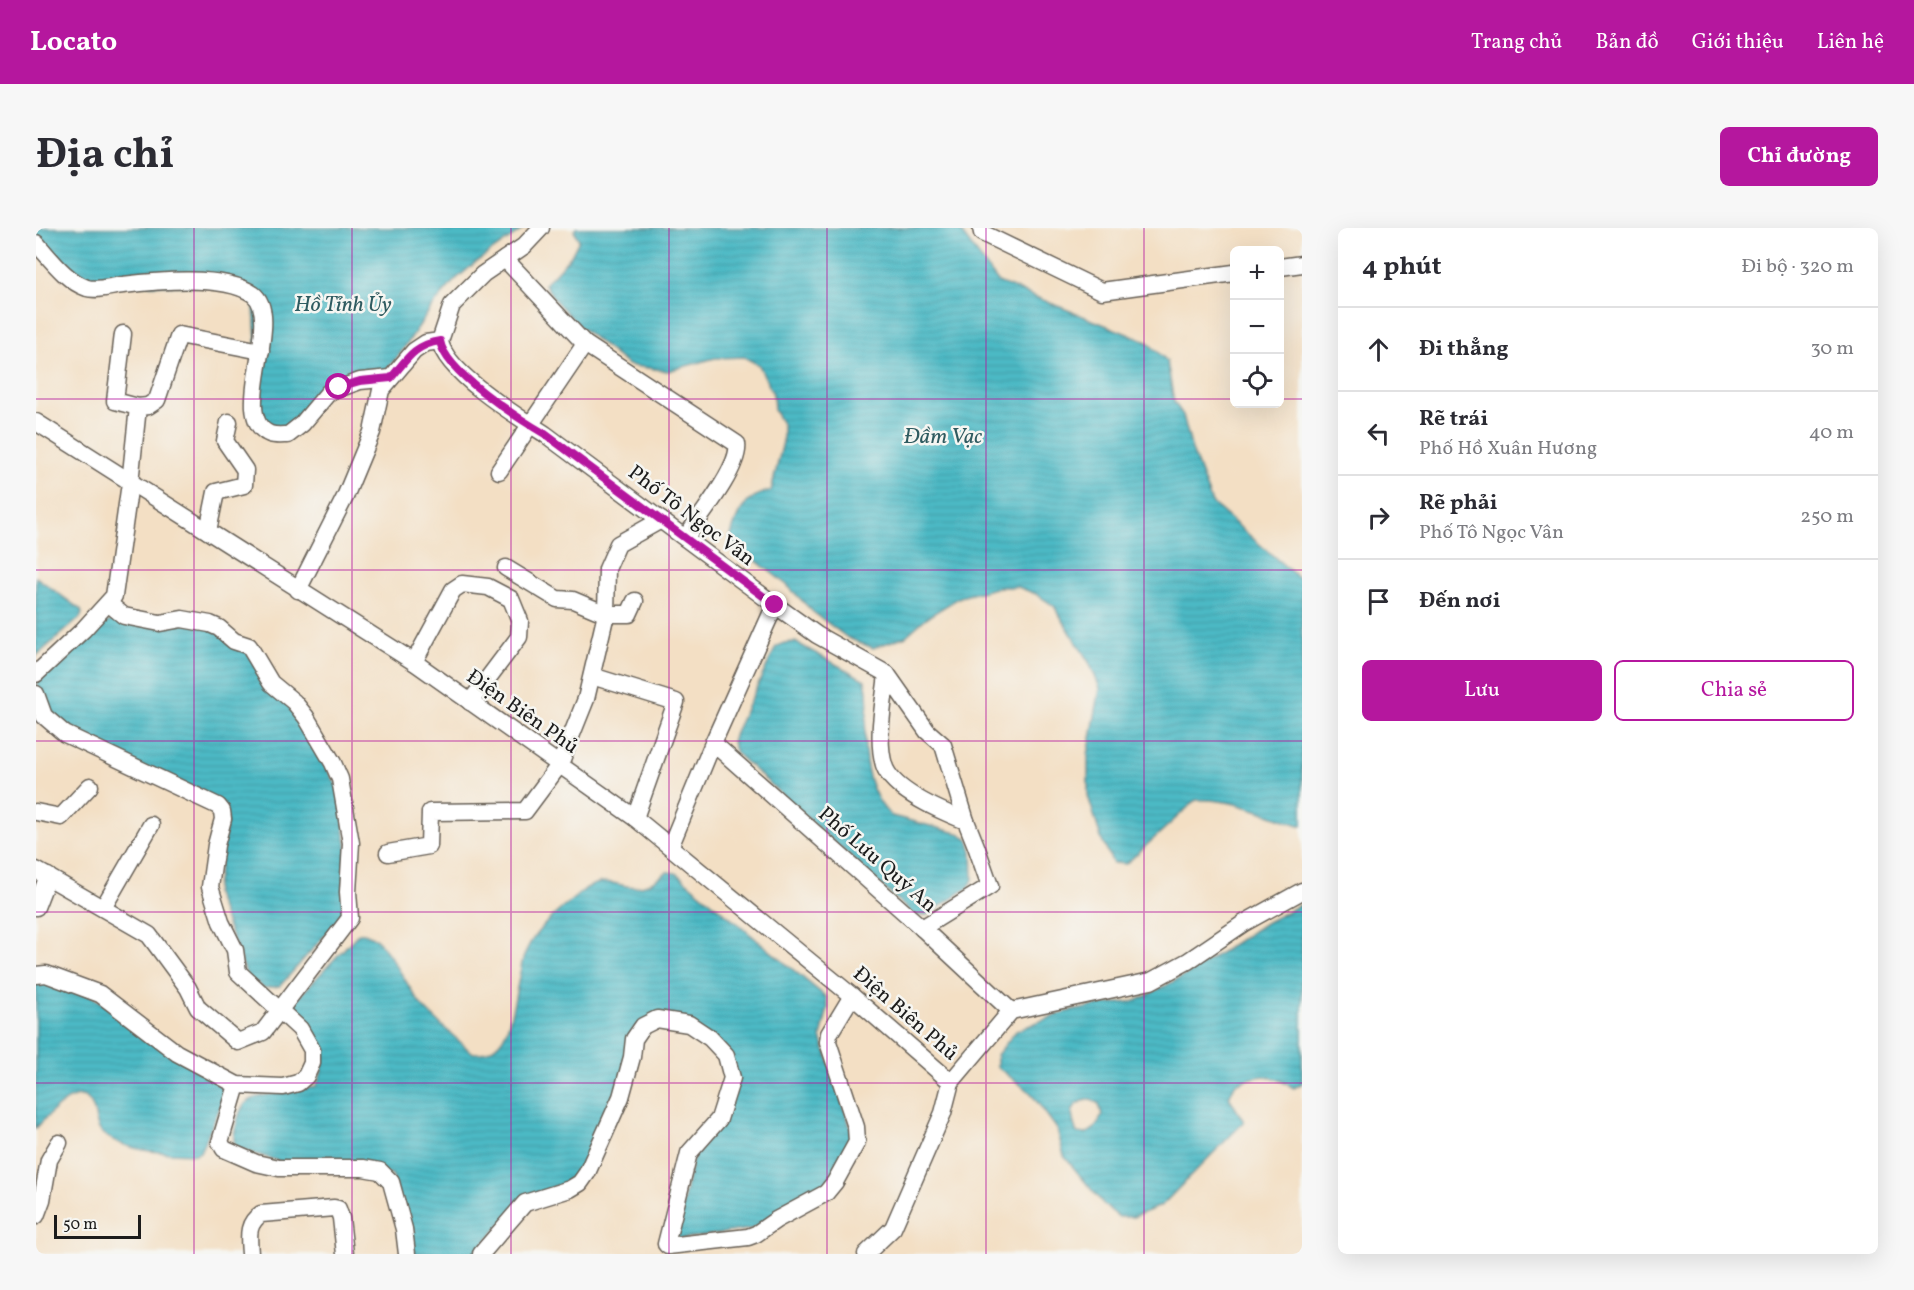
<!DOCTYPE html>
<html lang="vi">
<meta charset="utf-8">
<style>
body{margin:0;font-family:Vollkorn,serif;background:#f7f7f7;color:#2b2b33}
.controls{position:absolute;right:18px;top:18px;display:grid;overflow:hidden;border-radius:9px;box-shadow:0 6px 24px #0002}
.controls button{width:54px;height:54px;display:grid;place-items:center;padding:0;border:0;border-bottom:2px solid #e1e1e2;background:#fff;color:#2b2b33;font:30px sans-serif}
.scale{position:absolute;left:18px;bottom:15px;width:87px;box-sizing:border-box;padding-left:6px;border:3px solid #1c1c1c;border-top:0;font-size:16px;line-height:21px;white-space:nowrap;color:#1c1c1c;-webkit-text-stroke:4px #f6f6f2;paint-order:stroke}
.stop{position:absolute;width:18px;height:18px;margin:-14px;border:4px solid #b5179e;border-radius:50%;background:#fff}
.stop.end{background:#b5179e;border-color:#fff;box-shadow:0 2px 6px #0008}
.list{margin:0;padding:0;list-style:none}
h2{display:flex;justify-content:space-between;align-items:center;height:78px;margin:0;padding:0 24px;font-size:26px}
h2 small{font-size:20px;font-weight:400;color:#7c7c81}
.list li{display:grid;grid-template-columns:39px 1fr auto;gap:18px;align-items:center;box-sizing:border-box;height:84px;padding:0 24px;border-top:2px solid #e1e1e2}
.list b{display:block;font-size:22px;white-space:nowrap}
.list p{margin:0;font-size:20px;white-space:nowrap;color:#7c7c81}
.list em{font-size:20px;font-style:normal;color:#7c7c81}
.actions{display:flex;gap:12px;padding:18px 24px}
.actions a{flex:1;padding:14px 0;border:2px solid #b5179e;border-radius:9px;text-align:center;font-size:21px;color:#b5179e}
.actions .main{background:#b5179e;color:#fff}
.icon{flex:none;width:33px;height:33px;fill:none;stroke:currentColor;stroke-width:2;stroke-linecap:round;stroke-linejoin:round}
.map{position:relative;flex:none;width:1266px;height:1026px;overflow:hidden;border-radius:9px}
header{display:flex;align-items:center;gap:36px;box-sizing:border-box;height:84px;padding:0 30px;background:#b5179e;color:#fff}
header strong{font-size:28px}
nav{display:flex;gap:33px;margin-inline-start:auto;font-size:21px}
.intro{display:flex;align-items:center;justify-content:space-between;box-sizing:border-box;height:144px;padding:0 36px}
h1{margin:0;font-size:42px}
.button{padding:15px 27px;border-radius:9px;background:#b5179e;color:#fff;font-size:21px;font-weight:700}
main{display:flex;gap:36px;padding:0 36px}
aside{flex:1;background:#fff;border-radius:9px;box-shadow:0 6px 24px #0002}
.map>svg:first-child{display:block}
.water{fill:url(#water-rules);stroke:#346a70;stroke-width:1.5;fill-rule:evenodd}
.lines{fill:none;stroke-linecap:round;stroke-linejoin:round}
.minor-casing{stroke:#676057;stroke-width:19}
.minor{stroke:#fff;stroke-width:16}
.route{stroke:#b5179e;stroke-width:8}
.grid{fill:none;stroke:#b5179e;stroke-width:1.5;stroke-opacity:0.55}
.labels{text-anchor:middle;stroke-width:5;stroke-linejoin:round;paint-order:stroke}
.street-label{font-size:21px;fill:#1c1c1c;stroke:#f6f6f2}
.water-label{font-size:22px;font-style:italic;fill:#2f5b60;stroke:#f6f6f2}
</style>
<header>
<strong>Locato</strong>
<nav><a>Trang chủ</a><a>Bản đồ</a><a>Giới thiệu</a><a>Liên hệ</a></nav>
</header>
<div class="intro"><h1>Địa chỉ</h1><a class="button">Chỉ đường</a></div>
<main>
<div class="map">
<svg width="1266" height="1026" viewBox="0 0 1266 1026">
<defs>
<pattern id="water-rules" width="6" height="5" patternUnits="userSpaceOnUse" patternTransform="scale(1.5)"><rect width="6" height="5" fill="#4cb9c5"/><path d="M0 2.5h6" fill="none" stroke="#429ea9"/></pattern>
</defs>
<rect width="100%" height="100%" fill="#f6f6f2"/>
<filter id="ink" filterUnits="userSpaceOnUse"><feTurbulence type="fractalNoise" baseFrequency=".0167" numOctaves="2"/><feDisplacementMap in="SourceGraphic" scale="12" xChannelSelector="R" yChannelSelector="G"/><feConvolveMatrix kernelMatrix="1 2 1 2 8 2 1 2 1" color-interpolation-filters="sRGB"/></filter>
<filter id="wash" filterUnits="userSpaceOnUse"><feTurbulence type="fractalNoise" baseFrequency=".008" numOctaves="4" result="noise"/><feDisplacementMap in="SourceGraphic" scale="24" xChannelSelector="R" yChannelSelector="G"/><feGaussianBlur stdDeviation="1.35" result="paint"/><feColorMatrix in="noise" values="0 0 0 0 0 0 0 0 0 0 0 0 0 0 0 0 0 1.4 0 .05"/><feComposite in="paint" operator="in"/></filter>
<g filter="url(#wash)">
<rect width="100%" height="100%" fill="#f3dfc4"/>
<g class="water">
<path d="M0 0H489L440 34 418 53 395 80 364 126 348 144 281 170 249 202 227 195 223 168 217 60 50 55 0 8Z"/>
<path d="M540 0H922L962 54 1111 114 1131 133 1138 174 1147 187 1156 222 1176 275 1266 353V598C1232 587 1197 570 1160 572L1090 636 1077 635 1066 613 1052 568V527L1064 460 1053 434 1018 378 1000 366 982 359H963L924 369 890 390 870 408 837 420 812 410 777 384 751 357 694 312C699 288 709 267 735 263L747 214V197L738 182 737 166 723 137 708 129 679 130 632 143 592 137 543 98 518 71 509 56 535 28 543 12 538 3Z"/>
<path d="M0 349 45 382 46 386 44 390 0 428Z"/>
<path d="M81 390 171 398 207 420 256 477 304 564 311 623 308 684 304 690 244 758 228 760 211 748 179 666 191 592 20 494C11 484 0 464 2 449L70 395Z"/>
<path d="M759 414 829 452C834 471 831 485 829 503 828 527 830 550 842 571 846 578 849 583 856 588L925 606 933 613 936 623 937 651 933 659 891 687 879 688 700 525 696 514 700 502 740 419 748 415Z"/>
<path d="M631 644 640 645 790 769 792 779 785 809 815 901 814 913 789 958 715 1001 639 1012 656 933 687 890 689 820 619 787 582 860 543 949 488 971 438 1026H377L356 946 252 936 200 920C196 912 198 906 200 898 202 890 203 882 209 876 219 864 263 865 280 858 298 822 279 811 256 787L255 781 256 776 323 705C347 701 372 763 387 779 402 795 419 809 435 824 448 829 464 818 469 806 477 788 482 751 487 731 496 701 526 681 549 661 576 645 583 663 605 658 614 657 623 649 631 644Z"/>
<path d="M1266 676V855L1258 860C1233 845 1226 845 1199 856L1193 869 1208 894 1125 978 1097 989H1083L1068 977 1028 928 1021 901 994 864 961 839V827L980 803 1002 794 1030 784 1065 777 1100 773 1152 746 1231 694ZM1055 871 1063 876 1066 888 1059 900 1050 906 1041 905C1034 887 1032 875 1055 871Z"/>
<path d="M0 752 45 761 190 856 192 862 164 924 160 926C131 925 95 925 70 908 59 901 61 891 57 880 46 848 11 889 0 900Z"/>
</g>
</g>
<g filter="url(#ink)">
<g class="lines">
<g class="minor-casing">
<g id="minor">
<path d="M945 0 946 5 1066 63 1198 45"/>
<path d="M0 15C14 30 30 53 51 60 61 63 76 58 87 57 120 53 188 46 217 66 249 90 192 190 234 206 239 208 247 207 252 207L266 196 293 164 324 153 355 150"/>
<path d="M469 31 549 116 701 216C705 238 663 290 649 310"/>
<path d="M1244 39 1266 36"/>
<path d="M87 106 79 173 102 179"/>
<path d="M404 113C409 144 482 189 509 206L739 377 677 515 635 617"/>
<path d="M0 194 378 434 599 590 816 768 915 854"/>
<path d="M463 243 549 116"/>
<path d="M172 303 180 264 208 257 209 242 189 213 193 194"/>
<path d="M470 340 521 371 537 372 570 386H593L599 373"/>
<path d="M262 362 309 269 336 204 345 162 378 123 390 115 404 113 416 77 447 46 488 18 505 0"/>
<path d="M739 377 781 407 851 446 891 503 907 517 930 593"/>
<path d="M378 434 417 362 426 356 452 359 475 371 484 393 483 409 434 474"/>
<path d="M0 446 47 402 78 368 94 255 102 179 112 178 121 172 143 107 225 123"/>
<path d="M851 446C848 475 840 509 848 537 856 563 907 584 930 593L940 618 954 658 886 700"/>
<path d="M556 448 640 474 599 590"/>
<path d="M0 466 8 488 29 506 182 578 186 583 187 591 180 617 174 659 185 694 199 722 202 744 264 801 276 822V835L270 848 262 855 247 859 201 857 141 825 64 766 10 746 0 747"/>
<path d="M677 515 886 700 975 783"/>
<path d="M0 584 25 589 54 558"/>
<path d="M352 625 393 618 394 584 489 583 524 536 550 471 570 386 571 341 582 316 625 292"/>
<path d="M0 642 113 707 152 760 162 780 202 814 227 804 314 690 312 664 315 615 304 551 297 535 270 489 258 474 235 455 213 418 198 413 183 400 174 396 146 391 124 395 88 388 72 375"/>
<path d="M0 679 12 648"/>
<path d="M67 680 115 597"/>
<path d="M201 857 184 914 188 921 220 935 243 940H327L344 943 355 954 368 1001 371 1026"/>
<path d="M0 988 6 972 13 932 23 915"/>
<path d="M214 1026C213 1009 210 996 225 986L298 980 302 981 305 990 309 1026"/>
<path d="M445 1026 489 975 534 961 544 955 551 945 585 869 596 829 598 811 607 798 621 791 653 796 674 810 690 827 696 850 683 891 653 925 630 1016 632 1018 712 1009 720 1006 740 992 790 965 799 954 821 914 820 899 792 814 793 806 816 768"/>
<path d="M830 1026 857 1000 907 885 915 854 975 783 1115 753 1152 733 1208 695 1266 663"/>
</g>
</g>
<use href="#minor" class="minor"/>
</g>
</g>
<g class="lines" filter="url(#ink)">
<path class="route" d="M303 159 324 153 355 150C371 131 378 117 404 113 409 144 482 190 509 206L739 377"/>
</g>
<path class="grid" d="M158 0V1026M316 0V1026M475 0V1026M633 0V1026M791 0V1026M950 0V1026M1108 0V1026M0 171H1198M1244 171H1266M0 342H1266M0 513H1266M0 684H1266M0 855H1266"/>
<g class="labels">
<g class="street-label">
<text transform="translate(656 287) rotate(37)" y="7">Phố Tô Ngọc Vân</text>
<text transform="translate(487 483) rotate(35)" y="7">Điện Biên Phủ</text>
<text transform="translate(842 631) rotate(41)" y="7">Phố Lưu Quý An</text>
<text transform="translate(870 785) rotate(41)" y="7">Điện Biên Phủ</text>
</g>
<g class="water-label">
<text x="307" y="83">Hồ Tỉnh Ủy</text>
<text x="907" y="215">Đầm Vạc</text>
</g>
</g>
</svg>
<div class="controls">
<button>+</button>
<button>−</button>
<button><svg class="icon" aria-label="locate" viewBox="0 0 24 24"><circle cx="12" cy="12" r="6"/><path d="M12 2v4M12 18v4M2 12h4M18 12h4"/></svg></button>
</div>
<div class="scale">50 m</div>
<div class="stop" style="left:303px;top:159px"></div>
<div class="stop end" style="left:739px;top:377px"></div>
</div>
<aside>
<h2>4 phút<small>Đi bộ · 320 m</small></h2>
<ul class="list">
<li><svg class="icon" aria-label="ahead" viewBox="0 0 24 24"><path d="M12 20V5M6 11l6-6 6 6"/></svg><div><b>Đi thẳng</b></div><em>30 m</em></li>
<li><svg class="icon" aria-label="left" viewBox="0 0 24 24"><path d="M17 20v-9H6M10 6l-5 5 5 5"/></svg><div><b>Rẽ trái</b><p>Phố Hồ Xuân Hương</p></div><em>40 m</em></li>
<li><svg class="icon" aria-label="right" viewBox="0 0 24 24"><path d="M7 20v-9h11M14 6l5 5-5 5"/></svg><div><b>Rẽ phải</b><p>Phố Tô Ngọc Vân</p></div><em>250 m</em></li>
<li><svg class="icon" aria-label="arrive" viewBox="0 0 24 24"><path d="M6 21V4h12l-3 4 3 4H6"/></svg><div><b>Đến nơi</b></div></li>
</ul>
<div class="actions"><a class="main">Lưu</a><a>Chia sẻ</a></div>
</aside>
</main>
